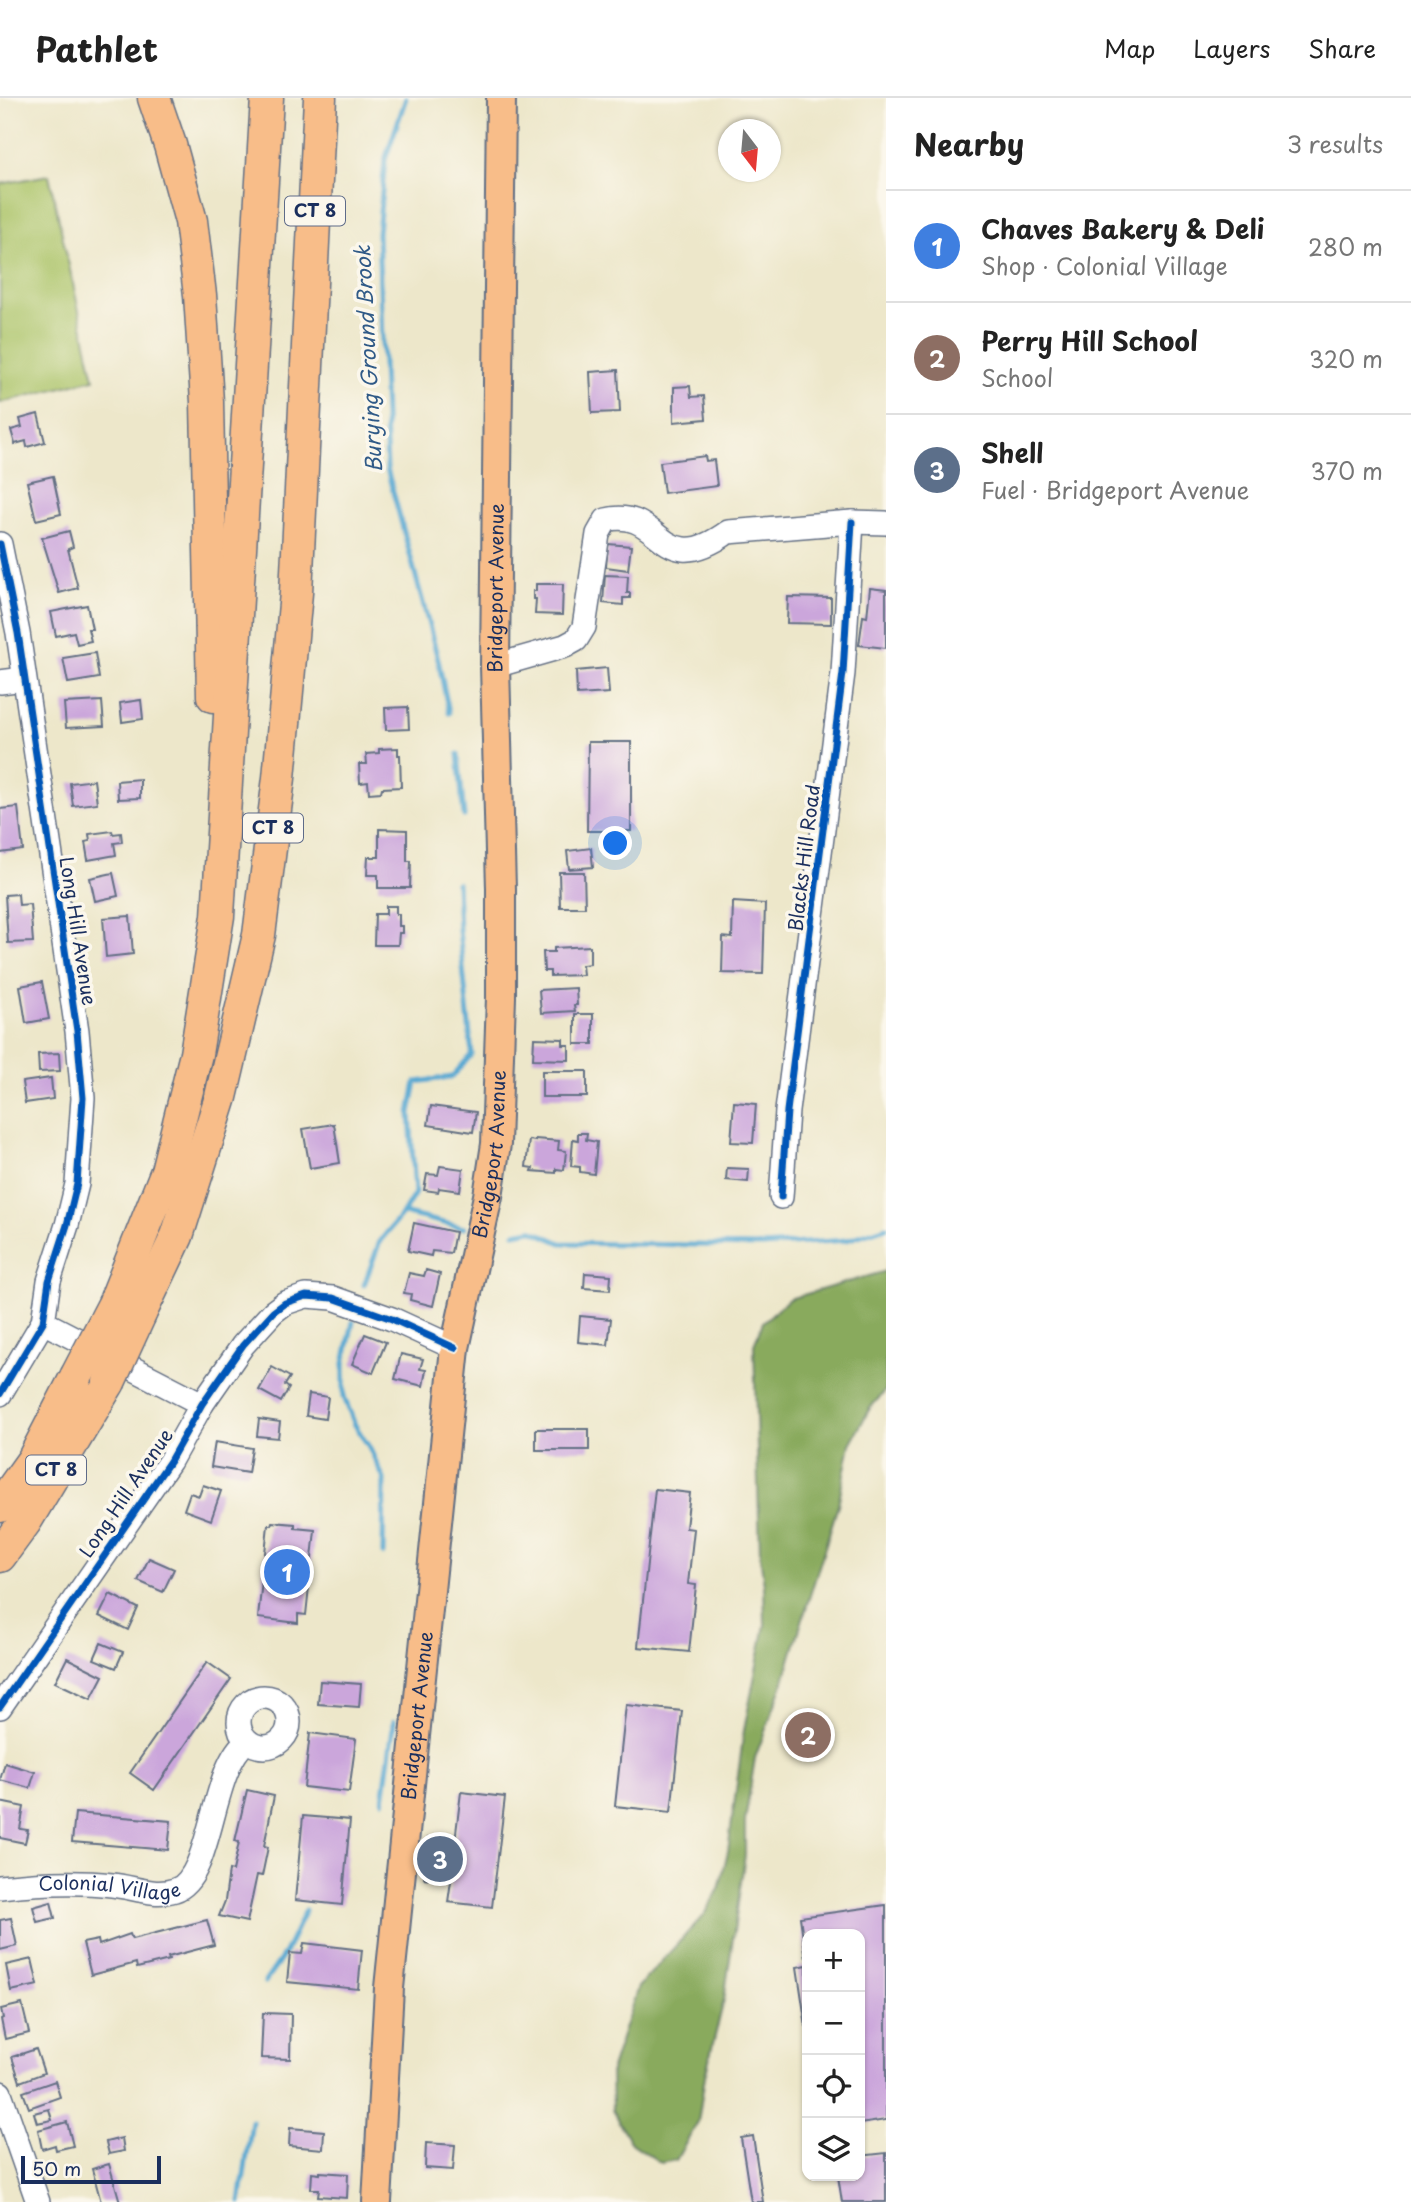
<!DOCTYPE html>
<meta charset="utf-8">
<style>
body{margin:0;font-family:"Playpen Sans",sans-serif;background:#f6f6f6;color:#222}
.controls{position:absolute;right:21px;bottom:21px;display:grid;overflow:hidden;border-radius:14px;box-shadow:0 2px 5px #0004}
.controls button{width:63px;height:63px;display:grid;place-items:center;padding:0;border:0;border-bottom:2px solid #e0e0e0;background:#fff;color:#222;font:35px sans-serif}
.compass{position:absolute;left:718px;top:21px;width:63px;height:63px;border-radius:50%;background:#fff;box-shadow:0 2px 5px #0004;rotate:164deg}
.scale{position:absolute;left:21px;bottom:18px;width:140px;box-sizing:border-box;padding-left:7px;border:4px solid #1b2f5e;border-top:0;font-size:19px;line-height:24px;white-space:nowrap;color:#1b2f5e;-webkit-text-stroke:5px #fbf7ec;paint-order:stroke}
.you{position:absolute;left:616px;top:746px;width:24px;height:24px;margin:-18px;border:5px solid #fff;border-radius:50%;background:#1a73e8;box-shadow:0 0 0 10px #1a73e833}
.badge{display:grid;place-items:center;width:46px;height:46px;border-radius:50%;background:#db2777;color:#fff;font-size:23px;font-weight:700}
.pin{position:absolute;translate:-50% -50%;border:4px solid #fff;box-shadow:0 2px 7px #0006}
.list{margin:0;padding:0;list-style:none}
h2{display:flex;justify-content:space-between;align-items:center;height:91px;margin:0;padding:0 28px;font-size:30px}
h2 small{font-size:23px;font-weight:400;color:#767676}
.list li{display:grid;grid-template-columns:46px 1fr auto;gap:21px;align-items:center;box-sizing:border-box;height:112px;padding:0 28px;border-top:2px solid #e0e0e0}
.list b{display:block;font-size:26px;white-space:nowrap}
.list p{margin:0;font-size:23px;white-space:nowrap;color:#767676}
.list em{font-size:23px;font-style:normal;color:#767676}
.icon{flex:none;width:38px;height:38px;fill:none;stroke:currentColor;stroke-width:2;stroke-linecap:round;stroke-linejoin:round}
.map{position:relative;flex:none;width:886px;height:2104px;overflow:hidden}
header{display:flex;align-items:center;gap:42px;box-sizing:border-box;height:98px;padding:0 35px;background:#fff;border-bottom:2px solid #e0e0e0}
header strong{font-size:33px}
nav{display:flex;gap:38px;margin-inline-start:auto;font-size:24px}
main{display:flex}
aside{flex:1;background:#fff}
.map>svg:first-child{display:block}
.green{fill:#acc469;stroke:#647a64;stroke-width:2}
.forest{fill:#89aa5d;stroke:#526c5e;stroke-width:2}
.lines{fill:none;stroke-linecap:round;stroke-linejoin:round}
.stream{stroke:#58a9d2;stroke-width:5}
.building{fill:#cba6db}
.minor-casing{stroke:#646f84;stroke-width:26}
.major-casing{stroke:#646f84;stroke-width:32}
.highway-casing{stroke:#646f84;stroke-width:35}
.minor{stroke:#fff;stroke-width:23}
.major{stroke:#f8bd89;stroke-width:28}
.highway{stroke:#f8bd89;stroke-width:32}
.highway-bridge-casing{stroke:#646f84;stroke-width:35;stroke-linecap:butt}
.highway-bridge{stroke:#f8bd89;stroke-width:32}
.cycleway-casing{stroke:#fbf7ec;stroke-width:11}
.cycleway{stroke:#0057b8;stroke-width:7}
.labels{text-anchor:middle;stroke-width:7;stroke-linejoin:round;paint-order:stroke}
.shield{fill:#fbf7ec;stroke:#5e6b89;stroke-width:2}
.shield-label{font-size:18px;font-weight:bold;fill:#1b2f5e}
.street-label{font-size:19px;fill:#1b2f5e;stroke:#fbf7ec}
.water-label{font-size:21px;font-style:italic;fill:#305a87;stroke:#fbf7ec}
</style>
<header>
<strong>Pathlet</strong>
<nav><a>Map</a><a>Layers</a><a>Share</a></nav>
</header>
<main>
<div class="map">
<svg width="886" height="2104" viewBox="0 0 886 2104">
<rect width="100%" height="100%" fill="#fbf7ec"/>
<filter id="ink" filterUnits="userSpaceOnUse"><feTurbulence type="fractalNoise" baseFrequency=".0143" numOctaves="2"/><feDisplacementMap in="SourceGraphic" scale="14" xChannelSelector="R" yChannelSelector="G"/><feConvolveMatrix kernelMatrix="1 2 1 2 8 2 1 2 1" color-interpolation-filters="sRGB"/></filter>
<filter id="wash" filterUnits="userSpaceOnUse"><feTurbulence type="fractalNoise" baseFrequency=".00686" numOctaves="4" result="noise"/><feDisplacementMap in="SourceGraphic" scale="28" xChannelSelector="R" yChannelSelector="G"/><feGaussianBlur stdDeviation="1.57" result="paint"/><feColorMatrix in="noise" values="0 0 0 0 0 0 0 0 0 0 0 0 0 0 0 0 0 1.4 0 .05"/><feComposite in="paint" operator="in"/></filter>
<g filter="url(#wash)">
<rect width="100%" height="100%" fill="#ede7ca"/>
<path class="green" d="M49 77 94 281 0 305V86Z"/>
<path class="forest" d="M886 1173V1292L870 1310 850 1346 838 1407 782 1588 755 1660 745 1723V1757L724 1902 705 1978 698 2024 676 2062 661 2065 630 2044 612 2012 611 1971 638 1889 703 1818 719 1791 728 1753 744 1632 765 1527 764 1487 760 1457 754 1247 763 1224 789 1201Z"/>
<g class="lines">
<g class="stream">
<path d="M406 0 385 62 378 135 387 371 438 561 449 615"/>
<path d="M458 656 464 718"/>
<path d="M403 1115 464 1130"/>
<path d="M515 1135 531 1132 561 1145 763 1148 847 1142 886 1129"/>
<path d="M364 1187 380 1143 403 1115 415 1095 410 1015 416 984 452 979 472 956 459 832 457 785"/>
<path d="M353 1224 344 1265V1299L355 1327 369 1349 384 1381 383 1456"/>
<path d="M383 1703 394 1623"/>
<path d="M265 1884 285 1855 305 1812"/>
<path d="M240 2104 252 2023"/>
</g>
</g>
<g id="blocks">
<g class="building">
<path d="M618 272 620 314 592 315 590 274Z"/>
<path d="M690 288 691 299 704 298 706 321 674 324V289Z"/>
<path d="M38 316 45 344 27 349 26 343 15 346 11 332 22 329 20 321Z"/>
<path d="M705 358 706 363 714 362 717 388 664 395 660 364Z"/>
<path d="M53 378 61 416 36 422 27 384Z"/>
<path d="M69 433 73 449 68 451 78 490 59 495 42 440Z"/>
<path d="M608 446 631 448 628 472 606 469Z"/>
<path d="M605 477 628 478 627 495H630V500H623V507L603 505Z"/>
<path d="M536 486H563L562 517 535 516 536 501H533V493H536Z"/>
<path d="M870 490 886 492V550L859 547 863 518 867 519Z"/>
<path d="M788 499 831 500V526L787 525Z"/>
<path d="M87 507 92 531H88L91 543 77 546 74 534 56 538 51 514Z"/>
<path d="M95 555 99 580 68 585 63 560Z"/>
<path d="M607 570 609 595 577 597 576 573Z"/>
<path d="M141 602 143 621 122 624 120 605Z"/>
<path d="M102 603 104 628 66 630 64 605Z"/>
<path d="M408 609 409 631 386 632 385 610Z"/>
<path d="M588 644H631V733H587Z"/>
<path d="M398 650V657H400L401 689 382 690 381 694 369 695 368 684 360 685 359 666H367L366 656 379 655V651Z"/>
<path d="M140 681V700L118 701 117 683Z"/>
<path d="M94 682 97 705 73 708 70 685Z"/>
<path d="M18 709 23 752 0 755V711Z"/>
<path d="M379 731 407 732V763H411L410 790H378V777H367L368 759H379Z"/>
<path d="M112 733 113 736 121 735 122 744 114 745 116 757 88 762 85 744 90 743 89 736Z"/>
<path d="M591 750 593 769 569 771 567 753Z"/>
<path d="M559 774H584L585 809H560Z"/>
<path d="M113 775 118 798 95 803 90 780Z"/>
<path d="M18 796 19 807 30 806 33 844 8 845 5 797Z"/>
<path d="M733 804 765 806 763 876 722 875 723 839 732 840Z"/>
<path d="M386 808H396V816H399V828H402V835H399L398 847H374L375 816H386Z"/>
<path d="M130 818 133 856 106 859 103 820Z"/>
<path d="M590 848V866L582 867 583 877 550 878V873H544L543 854H554V850Z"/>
<path d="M42 884 49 921 26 925 20 888Z"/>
<path d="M576 890 577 907H574L575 913 541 915 539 892Z"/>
<rect x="575" y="916" width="18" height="30"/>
<path d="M534 940 563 941V947H569V962L533 961Z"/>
<path d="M59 955 60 973 39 974 38 956Z"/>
<rect x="542" y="973" width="45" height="26"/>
<path d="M51 980 53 1001 25 1005 22 984Z"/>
<path d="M734 1004 756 1006 753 1045 731 1044Z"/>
<path d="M431 1008 476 1014 473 1034 428 1027Z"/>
<path d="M334 1026 340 1065 310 1070 303 1031Z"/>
<path d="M578 1035H587L586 1042 597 1044 594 1076 580 1074V1069L571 1068 573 1041 578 1042Z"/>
<path d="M535 1041 559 1043 558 1052 566 1053 564 1072 556 1071V1075L532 1073 533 1070 526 1069 529 1042 535 1043Z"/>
<path d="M440 1068 463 1071 460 1093 439 1090 438 1094 424 1092 427 1076 438 1077Z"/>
<path d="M727 1070 749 1071 748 1084 726 1082Z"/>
<path d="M414 1125 455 1134 451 1155 432 1153 431 1158 408 1153Z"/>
<path d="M426 1172 440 1176 433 1208 410 1202 411 1196 404 1195 409 1175 424 1178Z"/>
<path d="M585 1175 611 1177 610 1192 584 1190Z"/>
<path d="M580 1218 611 1221 608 1247 578 1244Z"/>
<path d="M365 1236 386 1244 373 1275 352 1266Z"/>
<path d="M401 1256 423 1261 420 1271 426 1272 423 1288 395 1281Z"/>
<path d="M272 1269 290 1279 285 1287 289 1290 281 1304 259 1292Z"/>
<path d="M309 1296 328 1299 325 1321 306 1318Z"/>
<path d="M259 1321 280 1324 278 1340 257 1338Z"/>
<rect x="536" y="1331" width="53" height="21"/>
<path d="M215 1344 252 1350 248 1375 211 1369Z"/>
<path d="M203 1387 221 1393 211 1422 184 1412 190 1395 199 1398Z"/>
<path d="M655 1391 690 1395 686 1430 694 1431 688 1486 696 1487 689 1554 638 1549Z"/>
<path d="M272 1424 295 1426V1430L315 1432 306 1517 298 1516V1525L258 1520 268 1427H271Z"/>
<path d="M149 1460 174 1471 163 1494 138 1483Z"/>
<path d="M110 1496 138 1510 128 1532 99 1518Z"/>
<path d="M101 1545 123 1554 116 1570 94 1561Z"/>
<path d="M67 1560 103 1578 91 1601 55 1584Z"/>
<path d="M207 1564 231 1581 154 1692 130 1675Z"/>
<path d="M320 1583 361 1586 359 1609 318 1606Z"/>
<path d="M626 1607 682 1613 671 1714 615 1708Z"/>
<path d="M310 1635 356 1641 349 1694 304 1689Z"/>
<path d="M5 1665 35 1674 30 1690 0 1682Z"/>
<path d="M247 1692 274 1698 264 1748 268 1749 262 1778 257 1777 247 1824 219 1818 225 1803 229 1772 233 1773 239 1744 235 1743Z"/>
<path d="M461 1694 505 1699 492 1809 448 1804 451 1783 424 1780 428 1740 455 1743Z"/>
<path d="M0 1704 24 1709 20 1731 28 1732 25 1745 0 1740Z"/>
<path d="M75 1715 171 1723 168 1752 72 1744Z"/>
<path d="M303 1718 350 1722 342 1807 295 1802Z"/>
<path d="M51 1804 55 1820 37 1824 33 1809Z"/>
<path d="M886 1807V2022L860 2026V1836H807L806 1860 800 1819Z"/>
<path d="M11 1820 17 1848 0 1852V1822Z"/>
<path d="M207 1822 214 1847 168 1859 169 1862 137 1870 136 1865 91 1877 83 1845 98 1842 99 1847 130 1836 132 1841Z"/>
<path d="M304 1845 362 1852 358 1891 287 1884 290 1855 302 1856Z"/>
<path d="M32 1861 38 1887 11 1893 6 1867Z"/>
<path d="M807 1867V1928H806L797 1869Z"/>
<path d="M22 1906 29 1935 5 1941 1 1921 3 1920 1 1911Z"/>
<path d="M263 1915 291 1916 290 1961 261 1960Z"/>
<path d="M36 1951 44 1975 20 1984 12 1959Z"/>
<path d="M55 1983 60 1999 29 2010 23 1994Z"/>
<path d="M49 2011 52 2022 37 2025 34 2015Z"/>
<path d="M67 2024 73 2048 56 2052 55 2047 42 2051 38 2032Z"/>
<path d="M290 2030 324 2033 323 2051 289 2048Z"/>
<path d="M753 2038 763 2104H751L741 2040Z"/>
<path d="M122 2040 124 2053 109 2056 106 2044Z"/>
<path d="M426 2045 455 2047 453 2072 425 2070Z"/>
<path d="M886 2055V2104H842L838 2078H860V2058Z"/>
<path d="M109 2066 120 2104H101L92 2071Z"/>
<path d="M320 2074 348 2076 347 2100 318 2098 319 2091H311L312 2075 320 2076Z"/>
</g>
</g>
</g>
<g filter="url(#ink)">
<use href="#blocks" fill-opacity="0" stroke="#646f84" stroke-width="2"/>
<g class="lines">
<g class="minor-casing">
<g id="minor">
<path d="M0 446 18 535 77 933 83 1000 77 1086 67 1127 49 1183 43 1224 0 1296"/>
<path d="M495 568 565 548 576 542 584 529 598 436 606 422C663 408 658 484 728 434L852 424 886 425"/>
<path d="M0 584 24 581"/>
<path d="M781 1099 787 1013 843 575 852 424"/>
<path d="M43 1224 202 1306"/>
<circle cx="264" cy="1624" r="25"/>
<path d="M0 1609 170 1363 202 1306 243 1247 273 1214 285 1205 306 1198 333 1200 392 1221 455 1250"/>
<path id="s1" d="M0 1789C36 1785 76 1783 112 1787 133 1789 154 1799 175 1792 213 1781 210 1670 247 1643"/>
<path d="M0 1995 38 2104"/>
</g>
</g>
<g class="major-casing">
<g id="major">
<path id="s2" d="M377 2104 389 1890 455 1250 488 1098 496 1046 501 899V791L495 568 501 0"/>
</g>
</g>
<g class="highway-casing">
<g id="highway">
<path d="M154 0 170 47 191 123 200 197 207 304 213 598"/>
<path d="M114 1206 167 1073 196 956 218 818 267 0"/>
<path d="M140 1216 177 1138 221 999 259 837 279 680 296 495 320 0"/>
<path d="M0 1408 33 1362 76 1279"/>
<path d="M0 1458 25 1424 109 1284"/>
</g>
</g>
<use href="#minor" class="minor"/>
<use href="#major" class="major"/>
<use href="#highway" class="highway"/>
<g class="highway-bridge-casing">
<g id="highway-bridge">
<path d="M76 1279 114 1206"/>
<path d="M109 1284 140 1216"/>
</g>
</g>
<use href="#highway-bridge" class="highway-bridge"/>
<g class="cycleway-casing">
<g id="cycleway">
<path d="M0 446 18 535 77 933 83 1000 77 1086 67 1127 49 1183 43 1224 0 1296"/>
<path d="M781 1099 787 1013 843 575 852 424"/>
<path d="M0 1609 170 1363 202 1306 243 1247 273 1214 285 1205 306 1198 333 1200 392 1221 455 1250"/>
</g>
</g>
<use href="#cycleway" class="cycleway"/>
</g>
</g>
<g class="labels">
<g class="shield">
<rect x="285" y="98.5" width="60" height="29" rx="5"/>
<rect x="243" y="715.5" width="60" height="29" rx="5"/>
<rect x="26" y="1357.5" width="60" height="29" rx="5"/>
</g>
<g class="shield-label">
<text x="315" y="119">CT 8</text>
<text x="273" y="736">CT 8</text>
<text x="56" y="1378">CT 8</text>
</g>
<g class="street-label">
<text dy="7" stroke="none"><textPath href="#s2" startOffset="1622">Bridgeport Avenue</textPath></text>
<text transform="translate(804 760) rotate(-83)" y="7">Blacks Hill Road</text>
<text transform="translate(78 833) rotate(81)" y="7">Long Hill Avenue</text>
<text dy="7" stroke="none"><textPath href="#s2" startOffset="1055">Bridgeport Avenue</textPath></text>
<text transform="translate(126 1395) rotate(-56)" y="7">Long Hill Avenue</text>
<text dy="7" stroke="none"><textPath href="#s2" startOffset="488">Bridgeport Avenue</textPath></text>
<text dy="7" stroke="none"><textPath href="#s1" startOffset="110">Colonial Village</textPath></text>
</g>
<g class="water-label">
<text transform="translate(369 261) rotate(-93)" y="7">Burying Ground Brook</text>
</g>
</g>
</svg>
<div class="controls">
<button>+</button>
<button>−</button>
<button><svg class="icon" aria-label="locate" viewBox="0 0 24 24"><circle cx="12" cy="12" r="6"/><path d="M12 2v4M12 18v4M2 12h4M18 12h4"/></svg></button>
<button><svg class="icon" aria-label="layers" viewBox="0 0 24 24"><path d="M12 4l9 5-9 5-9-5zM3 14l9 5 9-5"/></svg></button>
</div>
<svg class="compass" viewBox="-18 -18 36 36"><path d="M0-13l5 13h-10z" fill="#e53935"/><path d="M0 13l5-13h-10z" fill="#767676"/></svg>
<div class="scale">50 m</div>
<div class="you"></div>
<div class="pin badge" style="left:287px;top:1474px;background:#3f7fe0">1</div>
<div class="pin badge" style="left:808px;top:1637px;background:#8d6e63">2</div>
<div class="pin badge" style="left:440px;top:1761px;background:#5c6f8a">3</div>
</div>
<aside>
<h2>Nearby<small>3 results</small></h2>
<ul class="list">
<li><span class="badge" style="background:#3f7fe0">1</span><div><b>Chaves Bakery &amp; Deli</b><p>Shop · Colonial Village</p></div><em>280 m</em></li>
<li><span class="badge" style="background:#8d6e63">2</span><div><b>Perry Hill School</b><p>School</p></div><em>320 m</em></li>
<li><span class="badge" style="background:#5c6f8a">3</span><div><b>Shell</b><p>Fuel · Bridgeport Avenue</p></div><em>370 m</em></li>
</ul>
</aside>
</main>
